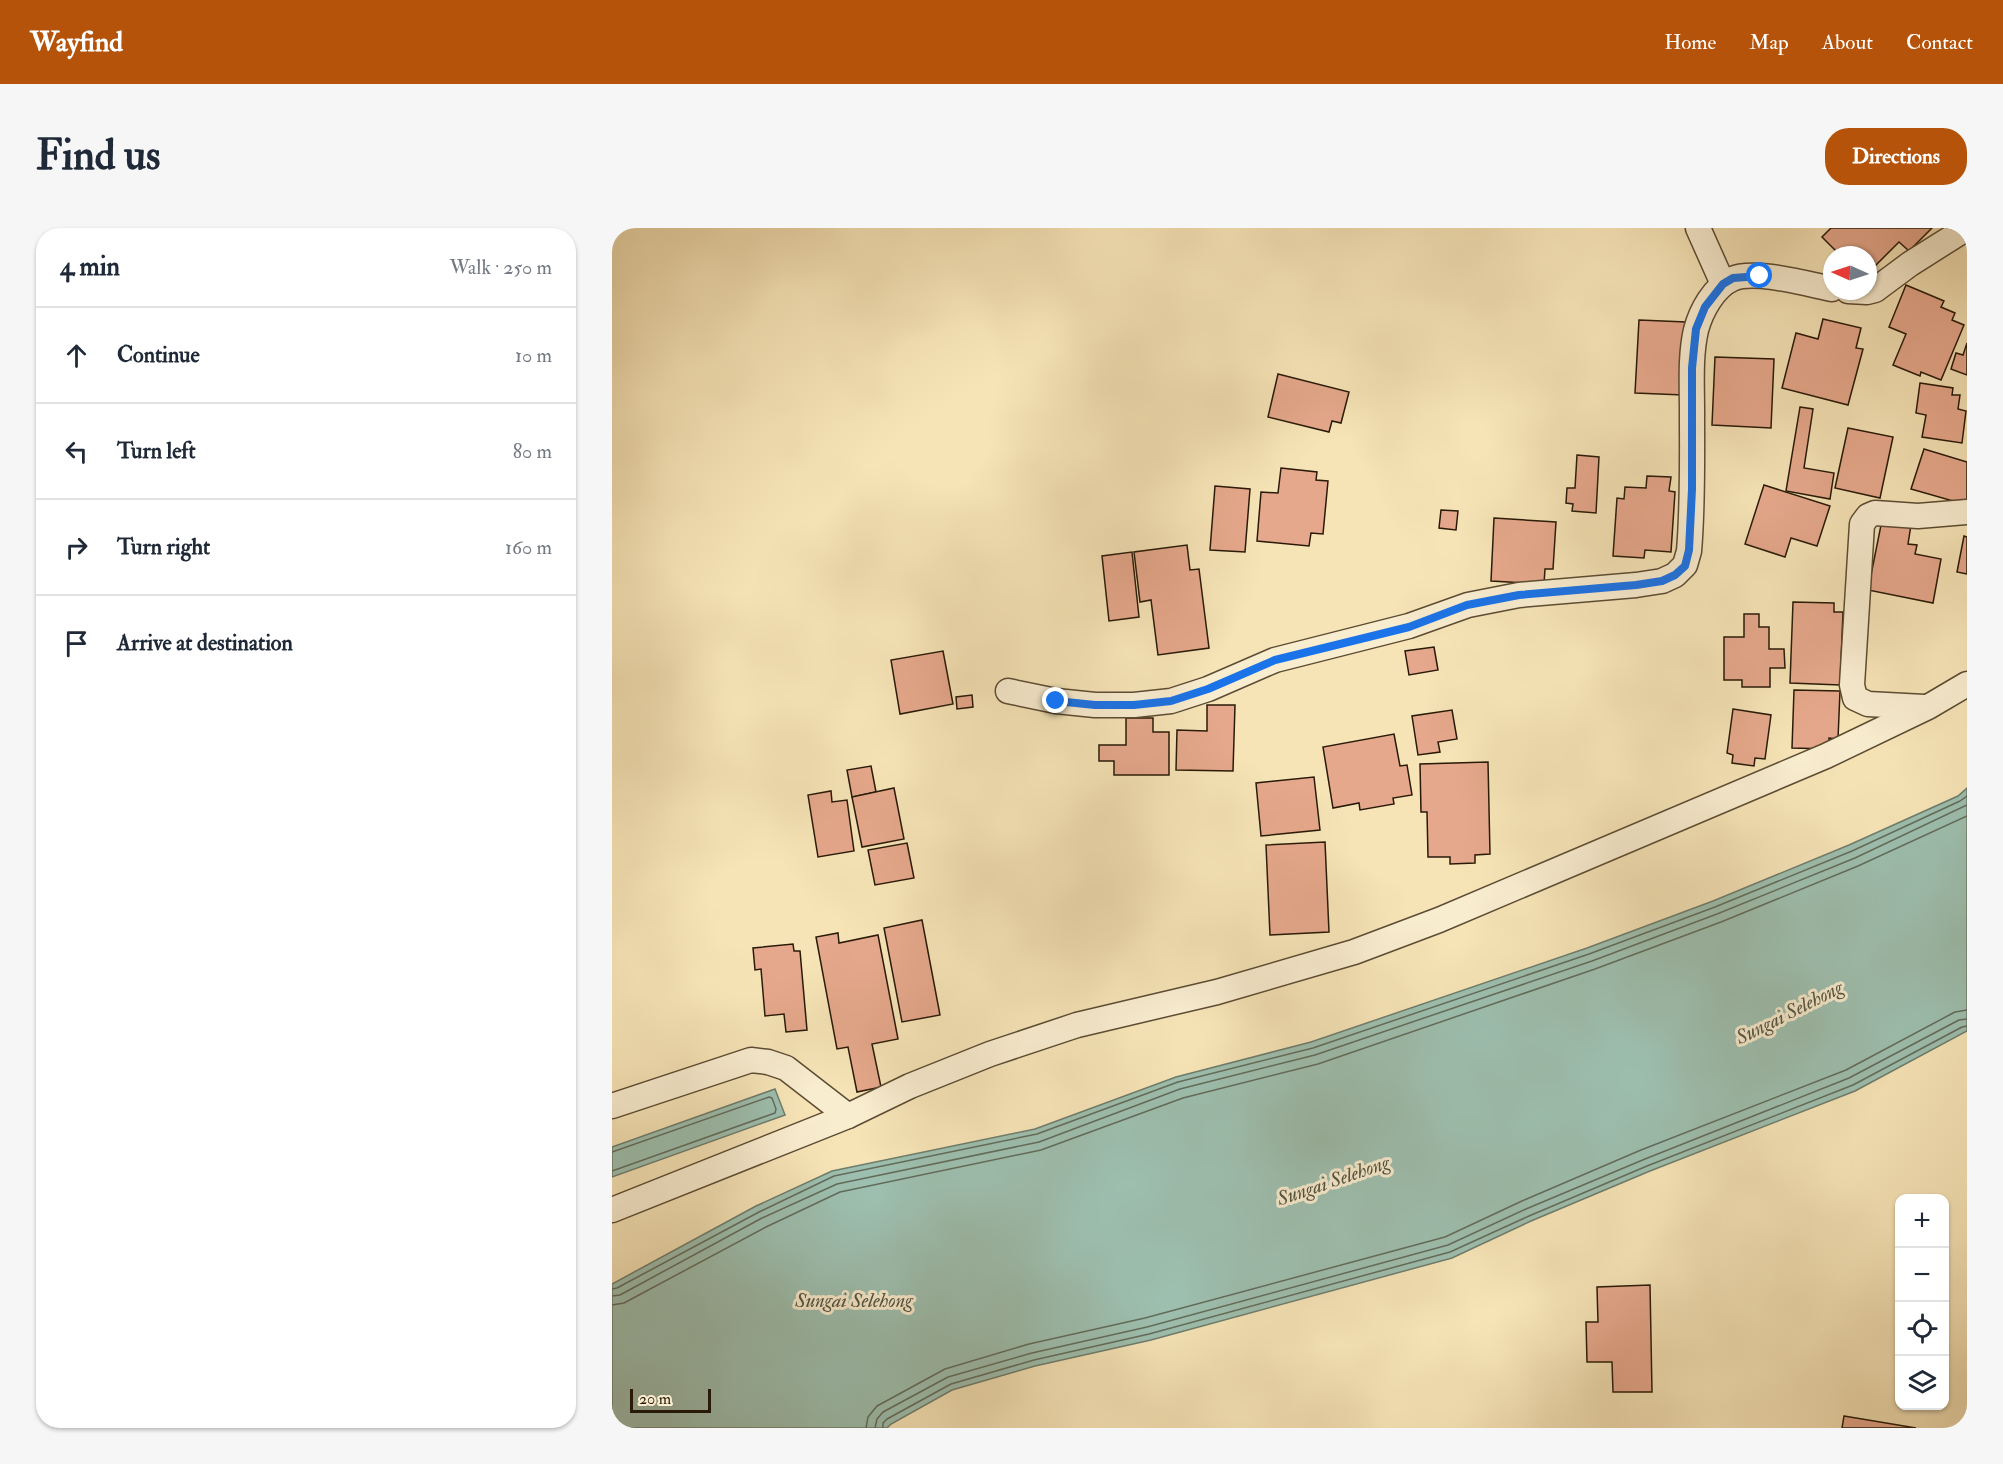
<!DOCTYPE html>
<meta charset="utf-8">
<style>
body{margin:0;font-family:"IM FELL Double Pica",serif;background:#f6f6f7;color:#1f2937}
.controls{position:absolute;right:18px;bottom:18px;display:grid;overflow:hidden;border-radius:12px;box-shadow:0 2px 4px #0004}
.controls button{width:54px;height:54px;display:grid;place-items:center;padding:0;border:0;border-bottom:2px solid #e0e1e3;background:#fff;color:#1f2937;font:30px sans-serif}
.compass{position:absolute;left:1211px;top:18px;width:54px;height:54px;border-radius:50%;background:#fff;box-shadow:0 2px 4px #0004;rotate:273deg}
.scale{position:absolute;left:18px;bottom:15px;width:81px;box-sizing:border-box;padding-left:6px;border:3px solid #281a07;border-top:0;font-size:16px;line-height:21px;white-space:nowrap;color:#281a07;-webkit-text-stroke:4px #f9edd0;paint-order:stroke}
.stop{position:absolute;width:18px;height:18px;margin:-14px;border:4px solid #1a73e8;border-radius:50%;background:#fff}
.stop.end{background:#1a73e8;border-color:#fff;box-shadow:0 2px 6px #0008}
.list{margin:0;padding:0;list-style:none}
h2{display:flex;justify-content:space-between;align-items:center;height:78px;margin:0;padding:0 24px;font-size:26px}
h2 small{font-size:20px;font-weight:400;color:#747a83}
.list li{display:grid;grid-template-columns:39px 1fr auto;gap:18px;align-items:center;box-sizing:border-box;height:96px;padding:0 24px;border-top:2px solid #e0e1e3}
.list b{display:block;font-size:22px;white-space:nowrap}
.list em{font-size:20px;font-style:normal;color:#747a83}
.icon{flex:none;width:33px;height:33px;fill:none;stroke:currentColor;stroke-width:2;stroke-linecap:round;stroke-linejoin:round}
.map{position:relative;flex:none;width:1355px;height:1200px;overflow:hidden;border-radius:24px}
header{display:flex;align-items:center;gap:36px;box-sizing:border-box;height:84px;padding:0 30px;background:#b45309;color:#fff}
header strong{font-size:28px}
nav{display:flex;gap:33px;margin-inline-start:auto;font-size:21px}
.intro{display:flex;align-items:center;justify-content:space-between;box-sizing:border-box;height:144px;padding:0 36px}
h1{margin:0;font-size:42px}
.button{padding:15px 27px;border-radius:24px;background:#b45309;color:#fff;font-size:21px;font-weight:700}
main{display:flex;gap:36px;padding:0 36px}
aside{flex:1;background:#fff;border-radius:24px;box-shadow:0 2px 4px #0004}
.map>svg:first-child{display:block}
.water{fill:#9dbfaf;stroke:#6e7d6c;stroke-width:1.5}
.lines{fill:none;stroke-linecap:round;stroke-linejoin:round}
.shore{stroke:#626c5b;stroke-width:1.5}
.building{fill:#e6a88c;stroke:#281a07;stroke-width:1.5}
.street-casing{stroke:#5c4c33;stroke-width:27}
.street{stroke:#f9edd0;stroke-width:24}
.route{stroke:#1a73e8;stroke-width:8}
.labels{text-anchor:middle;stroke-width:6;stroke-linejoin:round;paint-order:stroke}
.water-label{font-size:20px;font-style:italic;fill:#515442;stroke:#f9edd0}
</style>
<header>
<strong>Wayfind</strong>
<nav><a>Home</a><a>Map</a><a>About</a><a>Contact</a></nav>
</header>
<div class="intro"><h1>Find us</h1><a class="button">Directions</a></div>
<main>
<aside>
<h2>4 min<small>Walk · 250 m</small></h2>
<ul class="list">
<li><svg class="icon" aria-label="ahead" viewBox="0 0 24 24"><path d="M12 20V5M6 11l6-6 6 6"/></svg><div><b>Continue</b></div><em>10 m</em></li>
<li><svg class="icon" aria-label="left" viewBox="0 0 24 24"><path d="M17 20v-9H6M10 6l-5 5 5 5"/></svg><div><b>Turn left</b></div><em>80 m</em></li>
<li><svg class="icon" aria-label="right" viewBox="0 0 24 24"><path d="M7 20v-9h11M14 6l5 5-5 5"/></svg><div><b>Turn right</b></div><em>160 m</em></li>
<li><svg class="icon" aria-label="arrive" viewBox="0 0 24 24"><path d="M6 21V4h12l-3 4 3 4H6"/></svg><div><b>Arrive at destination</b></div></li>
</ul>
</aside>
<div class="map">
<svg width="1355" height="1200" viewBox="0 0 1355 1200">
<rect width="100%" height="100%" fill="#f6e4b7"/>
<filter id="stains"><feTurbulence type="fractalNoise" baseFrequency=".00333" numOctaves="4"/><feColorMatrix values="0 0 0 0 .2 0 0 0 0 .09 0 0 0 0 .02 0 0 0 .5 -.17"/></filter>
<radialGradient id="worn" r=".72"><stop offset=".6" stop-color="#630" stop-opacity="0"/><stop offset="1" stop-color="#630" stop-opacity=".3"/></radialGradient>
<g class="water">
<path d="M1355 560V803L1243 863 1038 943 919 993 840 1030 539 1112 423 1138 340 1162 279 1196 275 1200H0V1056L144 978 220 943 423 901 564 849 699 814 975 720 1101 673 1237 617 1346 568Z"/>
<path d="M163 861 173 887 0 949V919Z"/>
</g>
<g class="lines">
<g class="shore">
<path d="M0 924 157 869 160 870 164 881 163 885 0 943"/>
<path d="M0 1061 5 1060 147 984 222 948 425 906 566 854 701 820 977 726 1103 679 1240 623 1348 573 1355 568"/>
<path d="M0 1068 8 1067 150 990 225 956 427 914 568 861 703 827 980 733 1105 686 1243 630 1355 577"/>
<path d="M0 1077 12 1075 154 999 228 964 429 922 571 870 706 836 983 741 1109 694 1246 638 1355 588"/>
<path d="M254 1200 256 1189 265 1178 333 1141 417 1116 533 1090 833 1009 910 973 1029 922 1234 842 1343 784 1355 782"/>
<path d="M263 1200 265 1191 271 1184 336 1149 420 1125 535 1099 836 1017 914 981 1033 931 1237 850 1347 792 1355 791"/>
<path d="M271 1200V1195L275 1191 339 1156 422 1132 537 1106 838 1024 917 988 1035 938 1241 857 1350 799 1355 798"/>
</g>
</g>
<g class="building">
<path d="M1219 0H1320L1297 23 1287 14 1256 45V27H1228L1210 9Z"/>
<path d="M1294 57 1332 73 1329 79 1343 85 1340 92 1352 97 1329 152 1309 144 1308 148 1281 137 1294 106 1277 99Z"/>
<path d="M1211 91 1249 100 1244 120 1251 121 1236 177 1170 160 1184 105 1206 111Z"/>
<path d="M1027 92 1074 94 1071 167 1023 165Z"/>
<path d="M1355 115V147L1339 141 1344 125 1351 127Z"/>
<path d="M1103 129 1162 131 1159 200 1100 197Z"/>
<path d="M666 146 737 164 729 195 720 193 717 204 656 189Z"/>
<path d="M1308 155 1341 160 1340 167H1348L1346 181 1354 183 1350 215 1310 209 1314 187 1304 185Z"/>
<path d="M1188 179 1201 181 1192 240 1222 245 1218 271 1174 263Z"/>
<path d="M1236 200 1281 209 1268 270 1223 260Z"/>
<path d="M1312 221 1355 234V277L1299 261Z"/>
<path d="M965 227 987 229 984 285 960 283 961 276 954 275 955 260H963Z"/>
<path d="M669 240 705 244 704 252 716 253 711 306 699 305 697 318 645 313 649 264 666 265Z"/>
<path d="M1035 248 1059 249 1057 263 1063 264 1059 324 1033 322 1032 330 1001 328 1005 270 1012 271 1013 259 1034 260Z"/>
<path d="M1152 257 1218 278 1205 318 1179 310 1173 329 1133 316Z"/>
<path d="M603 258 638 261 633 324 598 322Z"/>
<path d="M829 282 846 283 844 302 827 300Z"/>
<path d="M882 290 944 294 941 341H933L932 356 879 353Z"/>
<path d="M1270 292 1299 297 1296 316 1305 317 1303 326 1329 331 1321 375 1256 362Z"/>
<path d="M1352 308 1355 309V346L1345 344Z"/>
<path d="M575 317 578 342 587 341 597 420 546 427 539 372 528 374 522 324Z"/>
<path d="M520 324 527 389 497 393 490 328Z"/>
<path d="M1181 374 1222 375V384H1231L1228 457 1178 455Z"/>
<path d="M1132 386H1147V399H1157V421H1172L1173 440H1158V459H1130V452H1112V409H1132Z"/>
<path d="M822 419 826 442 797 447 793 423Z"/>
<path d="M331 423 341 476 288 486 279 432Z"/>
<path d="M1182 462 1228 463 1226 511 1217 510V521L1180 520Z"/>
<path d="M360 467 361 479 345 481 344 469Z"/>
<path d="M595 477H623L621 543 564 542 565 502 595 503Z"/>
<path d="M1121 481 1159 487 1153 531 1143 530 1142 538 1120 535 1121 527 1115 525Z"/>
<path d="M840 482 845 511 826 514 828 524 806 527 800 488Z"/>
<path d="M514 490H541V504H557V547H502V533H487V517H514Z"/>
<path d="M782 506 788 538 795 537 800 567 781 570 782 576 748 582 747 575 721 580 711 519Z"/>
<path d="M876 534 878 626 863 627V635L838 636V629H816L815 584H809L808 536Z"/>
<path d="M259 538 264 564 240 569 235 542Z"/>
<path d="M702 549 708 602 649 608 644 555Z"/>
<path d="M282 560 292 611 250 619 240 569Z"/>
<path d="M219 563 220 574 235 572 242 623 206 629 196 567Z"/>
<path d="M713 614 717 704 658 707 654 617Z"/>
<path d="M295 615 302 650 263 657 256 622Z"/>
<path d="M310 692 328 787 290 794 272 700Z"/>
<path d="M226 705 227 715 266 707 286 811 260 816 269 859 245 864 236 819 225 821 204 709Z"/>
<path d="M181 716 182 723H188L195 802 174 804 172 786 153 788 149 741 143 742 141 720Z"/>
<path d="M1038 1057 1040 1164H1001L1000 1134H975L974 1094H986L985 1059Z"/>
<path d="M1232 1188 1304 1200H1230Z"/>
</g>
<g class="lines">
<g class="street-casing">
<g id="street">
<path d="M1086 0 1111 56"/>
<path d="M1236 63 1255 64 1263 62 1298 36 1355 0"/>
<path d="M396 463 444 473 483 477H522L559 473 596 461 663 432 797 398 856 377 907 367 1024 357 1050 353 1063 347 1073 337 1077 323C1081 277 1080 230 1080 184 1080 157 1078 128 1084 102 1089 83 1102 59 1120 51 1142 41 1195 56 1220 61"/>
<path d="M1312 479 1256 476 1243 470 1240 457 1250 296 1256 288 1263 285 1306 288 1355 284"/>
<path d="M0 878 139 832 156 834 174 840 236 888"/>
<path d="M0 982 236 888 298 858 378 826 465 797 605 764 742 724 827 692 1214 528 1316 479 1355 456"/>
</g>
</g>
<use href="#street" class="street"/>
</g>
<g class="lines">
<path class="route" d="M444 473 483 477H522L559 473 596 461 663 432 797 399 855 377 907 367 1024 357 1050 353 1063 347 1073 338 1077 322 1080 261V140L1084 101 1093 79 1111 56 1121 50 1148 48"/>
</g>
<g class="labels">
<g class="water-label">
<text transform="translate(1177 784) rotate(-27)" y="7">Sungai Selehong</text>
<text transform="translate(721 952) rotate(-19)" y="7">Sungai Selehong</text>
<text x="242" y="1079">Sungai Selehong</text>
</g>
</g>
<rect width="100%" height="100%" filter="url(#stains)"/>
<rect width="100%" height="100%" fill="url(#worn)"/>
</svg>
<div class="controls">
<button>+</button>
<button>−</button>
<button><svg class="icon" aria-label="locate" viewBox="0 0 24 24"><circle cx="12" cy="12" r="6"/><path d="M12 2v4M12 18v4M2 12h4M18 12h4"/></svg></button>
<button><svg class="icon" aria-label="layers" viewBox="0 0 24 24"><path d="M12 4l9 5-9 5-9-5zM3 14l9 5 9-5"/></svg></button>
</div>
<svg class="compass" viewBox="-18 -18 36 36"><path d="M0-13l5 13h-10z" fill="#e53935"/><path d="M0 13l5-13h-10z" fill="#747a83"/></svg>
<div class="scale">20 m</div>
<div class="stop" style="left:1148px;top:48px"></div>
<div class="stop end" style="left:444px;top:473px"></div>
</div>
</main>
